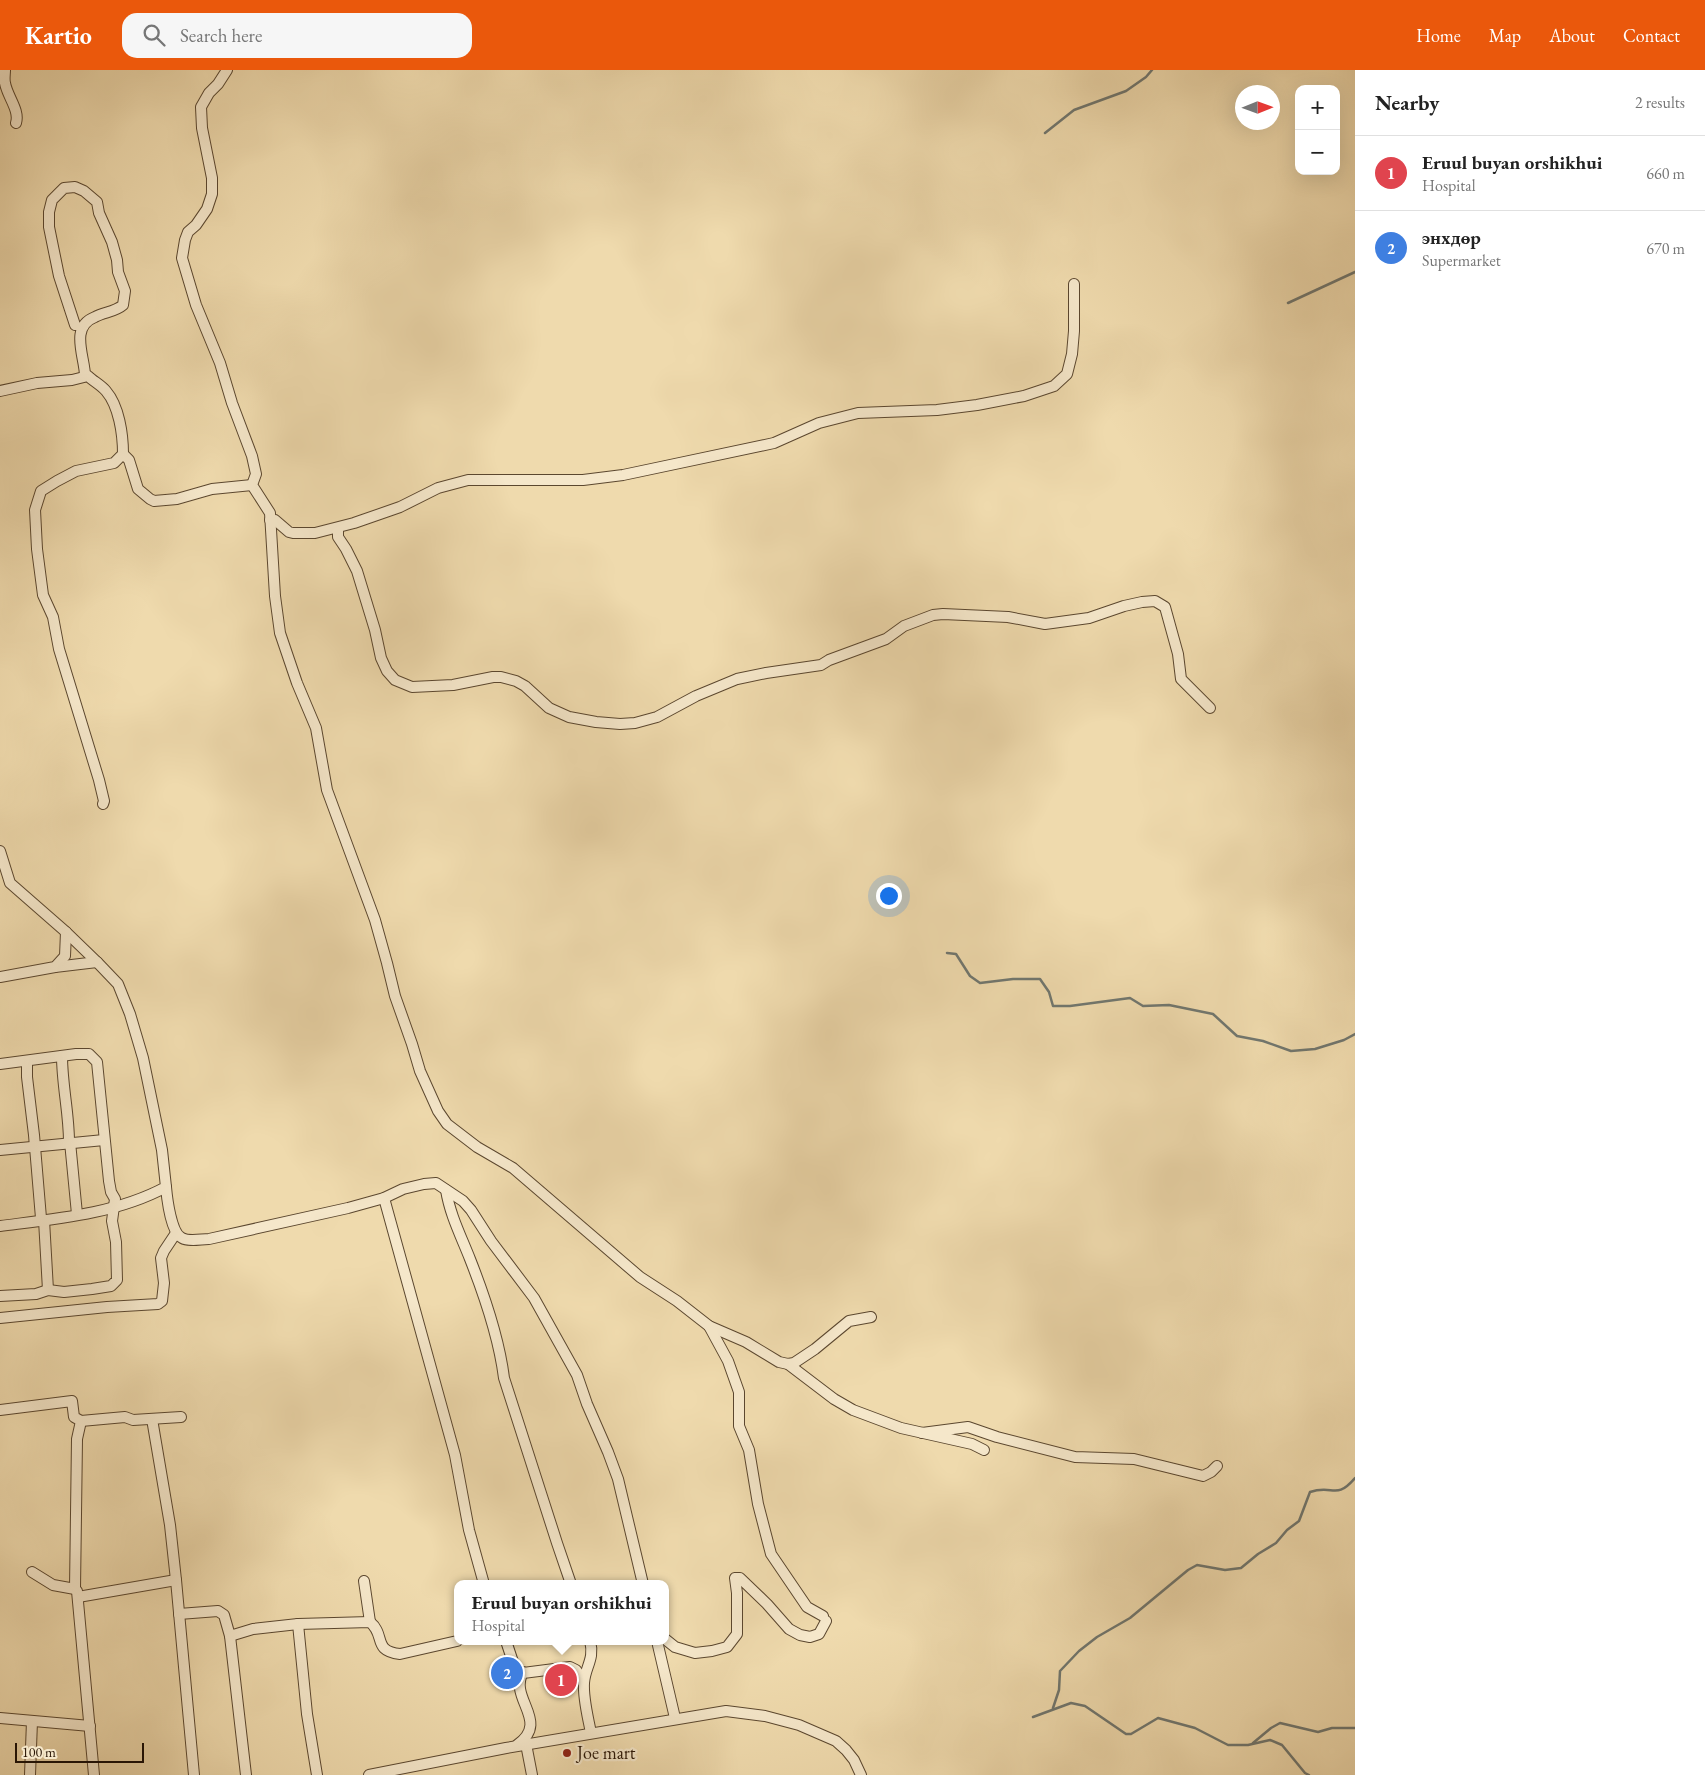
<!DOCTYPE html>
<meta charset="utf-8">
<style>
body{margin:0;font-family:"EB Garamond",serif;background:#f6f6f6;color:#222}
.controls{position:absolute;right:15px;top:15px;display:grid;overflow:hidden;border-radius:10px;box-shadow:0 5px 20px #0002}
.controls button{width:45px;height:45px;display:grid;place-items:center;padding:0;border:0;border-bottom:1px solid #e0e0e0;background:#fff;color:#222;font:25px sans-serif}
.compass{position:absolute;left:1235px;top:15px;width:45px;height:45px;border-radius:50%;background:#fff;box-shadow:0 5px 20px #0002;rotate:89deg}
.scale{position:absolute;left:15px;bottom:12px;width:129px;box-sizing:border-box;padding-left:5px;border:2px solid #2a1605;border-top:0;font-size:14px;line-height:18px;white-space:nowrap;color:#2a1605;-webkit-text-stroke:4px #f5e7ca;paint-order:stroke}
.you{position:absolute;left:888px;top:825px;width:18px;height:18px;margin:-12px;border:4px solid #fff;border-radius:50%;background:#1a73e8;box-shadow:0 0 0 8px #1a73e833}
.badge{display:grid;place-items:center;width:32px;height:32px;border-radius:50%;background:#ea580c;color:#fff;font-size:16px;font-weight:700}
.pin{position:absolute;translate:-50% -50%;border:2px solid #fff;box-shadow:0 1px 5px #0006}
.popup{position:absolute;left:454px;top:1510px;width:215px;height:65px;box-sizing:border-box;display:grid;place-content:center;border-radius:10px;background:#fff;filter:drop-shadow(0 1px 4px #0005);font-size:16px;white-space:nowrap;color:#767676}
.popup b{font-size:19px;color:#222}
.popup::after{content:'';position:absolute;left:50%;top:100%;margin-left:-10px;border:10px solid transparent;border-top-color:#fff}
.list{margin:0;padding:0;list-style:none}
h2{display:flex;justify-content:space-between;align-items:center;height:65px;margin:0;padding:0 20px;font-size:21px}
h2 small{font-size:16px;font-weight:400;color:#767676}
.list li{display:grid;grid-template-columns:32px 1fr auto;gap:15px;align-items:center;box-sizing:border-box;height:75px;padding:0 20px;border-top:1px solid #e0e0e0}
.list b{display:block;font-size:19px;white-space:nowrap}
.list p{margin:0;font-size:16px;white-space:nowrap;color:#767676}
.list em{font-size:16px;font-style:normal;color:#767676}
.icon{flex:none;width:28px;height:28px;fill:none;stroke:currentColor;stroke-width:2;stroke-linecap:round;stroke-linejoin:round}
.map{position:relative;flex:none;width:1355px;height:1705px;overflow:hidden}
header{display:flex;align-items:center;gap:30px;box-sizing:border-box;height:70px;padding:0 25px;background:#ea580c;color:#fff}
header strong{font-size:24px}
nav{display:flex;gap:28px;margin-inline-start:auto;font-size:18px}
.search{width:350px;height:45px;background:#f6f6f6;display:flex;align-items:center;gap:12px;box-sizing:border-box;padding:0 18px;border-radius:15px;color:#767676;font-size:19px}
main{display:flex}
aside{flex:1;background:#fff}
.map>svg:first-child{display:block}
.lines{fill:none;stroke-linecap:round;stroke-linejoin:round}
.stream{stroke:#71776f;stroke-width:2.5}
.street-casing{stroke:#5b472f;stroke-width:12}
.street{stroke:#f5e7ca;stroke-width:10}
.poi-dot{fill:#8f2418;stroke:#f5e7ca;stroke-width:2}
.labels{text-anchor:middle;stroke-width:4.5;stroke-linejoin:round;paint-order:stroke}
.poi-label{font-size:18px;fill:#2a1605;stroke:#f5e7ca;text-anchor:start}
</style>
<header>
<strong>Kartio</strong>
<div class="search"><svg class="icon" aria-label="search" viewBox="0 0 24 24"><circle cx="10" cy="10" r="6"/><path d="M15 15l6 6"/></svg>Search here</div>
<nav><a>Home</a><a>Map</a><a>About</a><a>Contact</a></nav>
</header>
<main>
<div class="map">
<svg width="1355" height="1705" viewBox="0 0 1355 1705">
<rect width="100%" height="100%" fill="#efdaad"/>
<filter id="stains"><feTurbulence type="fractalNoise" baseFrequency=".004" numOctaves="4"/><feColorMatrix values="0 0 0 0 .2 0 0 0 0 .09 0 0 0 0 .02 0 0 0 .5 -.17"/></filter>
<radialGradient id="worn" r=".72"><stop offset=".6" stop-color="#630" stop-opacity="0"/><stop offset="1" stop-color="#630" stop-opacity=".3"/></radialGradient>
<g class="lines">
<g class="stream">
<path d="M1045 63 1074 40 1126 21 1146 7 1152 0"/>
<path d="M1288 233 1355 202"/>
<path d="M947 883 956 884 970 906 980 913 1013 909H1040L1049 922 1053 936H1070L1130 928 1143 936 1169 935 1213 944 1237 966 1263 971 1291 981 1315 979 1344 970 1355 964"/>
<path d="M1053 1638 1059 1620 1060 1601 1079 1581 1097 1567 1130 1548 1188 1500 1197 1495 1225 1500 1241 1498 1258 1484 1276 1473 1287 1460 1299 1451 1310 1422C1334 1414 1335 1431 1355 1408"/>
<path d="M1033 1647 1071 1633 1085 1636 1126 1664H1131L1158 1648 1195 1658 1228 1675H1248L1270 1670 1282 1675 1305 1703 1309 1705"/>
<path d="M1253 1673 1271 1658 1280 1653 1318 1662 1332 1658H1355"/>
</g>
<g class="street-casing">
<g id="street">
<path d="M5 0C5 4 4 9 5 13 7 26 20 40 16 53"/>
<path d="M227 0 218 14 209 23 201 37 202 58 212 108V124L207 139 196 155 188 162 185 170 182 188 196 235 220 293 232 333 252 386 256 404 252 415 270 443 275 526 280 563 297 613 316 658 327 720 375 850 387 893 395 926 412 974 420 1001 438 1041 447 1054 477 1077 513 1098 640 1207 677 1231 709 1256 746 1272 779 1292 788 1294 794 1293 815 1279 849 1251 871 1247"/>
<path d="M75 255 59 206 49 157V142L52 130 64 118 75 117 84 121 97 132 99 143 112 172 117 190 118 202 125 221 123 235C115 242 104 242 95 247 69 257 85 287 85 306"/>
<path d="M0 321 37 313 72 310 88 306C93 311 101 315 106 321 119 336 123 364 123 384L114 393 76 401 57 411 41 421 35 440 37 479 43 525 53 547 59 579 99 710 104 731 103 734"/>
<path d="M123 384 129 390 138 419 150 429 154 431 177 429 212 419 252 415"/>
<path d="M270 450H275L289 462 293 463H315L354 453 400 437 438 418 468 410H583L623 405 774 373 819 353 858 343 937 340 977 335 1024 326 1054 316 1067 304 1072 284 1074 261V214"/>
<path d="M338 458V467L346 479 357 501 375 560 381 588 387 601 395 610 412 617 453 615 493 607H501L516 611 525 616 549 638 569 647 596 652 620 654 635 653 657 647 696 626 737 609 766 603 821 595 829 590 886 569 904 556 933 545 943 544 1008 547 1045 554 1089 548 1124 536 1142 532 1155 531 1165 537 1178 584 1181 609 1210 638"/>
<path d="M0 781 10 813 66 862 97 892 118 914 130 944 143 988 162 1080 166 1117C116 1144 55 1149 0 1156"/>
<path d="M55 897 97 892"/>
<path d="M0 907 55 897 65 886 66 862"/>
<path d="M62 986C62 1015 69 1043 69 1072H70L77 1144"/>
<path d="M27 991V1007L34 1065 41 1148 44 1150 48 1220"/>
<path d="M0 994 76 984H89L97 992 109 1111 111 1122 115 1129 112 1151 116 1172 117 1210 111 1216 92 1219 64 1222 48 1220 36 1224 0 1226"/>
<path d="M0 1080 104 1070"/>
<path d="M166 1117C167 1128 171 1163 182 1168 189 1172 201 1169 209 1169L348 1138 384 1128 403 1119 424 1114 436 1113 463 1131 471 1140 491 1171 534 1228 577 1305 587 1334 608 1382 618 1409 643 1514"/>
<path d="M446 1120C450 1145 461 1166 470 1189 485 1227 499 1268 504 1308L557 1473 571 1514"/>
<path d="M384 1128 455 1385 469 1460 484 1514"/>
<path d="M0 1248 107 1237 158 1234 162 1231 164 1213 161 1188 164 1181 176 1163"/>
<path d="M709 1256 728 1291 739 1322V1356L749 1380 758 1434 771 1484 807 1537 823 1546"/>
<path d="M788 1294 834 1329 853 1340 901 1358 972 1374 984 1380"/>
<path d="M0 1340 72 1331 74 1347 81 1351 77 1369 75 1519 77 1521 94 1705"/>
<path d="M152 1349 170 1455 176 1510 194 1705"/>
<path d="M81 1351 125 1347 133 1350 181 1347"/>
<path d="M922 1363 968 1357 997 1367 1075 1387 1134 1389 1203 1406 1211 1402 1217 1396"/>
<path d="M32 1502 53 1515 75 1519"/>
<path d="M364 1511 370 1552"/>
<path d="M78 1527 176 1510"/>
<path d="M179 1544 218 1541 224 1545 230 1566 253 1559 298 1554 370 1552C386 1565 372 1581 400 1584L457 1571"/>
<path d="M298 1554 307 1644 317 1705"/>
<path d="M230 1566 246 1705"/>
<path d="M665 1569 675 1577 695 1583 712 1581 727 1577 737 1564V1523L735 1508H740L767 1534 789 1559 800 1565 810 1567 819 1564 826 1551"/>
<path d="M506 1571 513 1592 518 1601 523 1603 570 1597 576 1600 584 1611"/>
<path d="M590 1571C595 1589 585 1597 584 1613 583 1629 588 1647 591 1663"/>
<path d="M657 1571 675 1648"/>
<path d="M0 1648 90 1656"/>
<path d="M526 1674 532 1705"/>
<path d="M517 1675C551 1651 508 1629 523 1602"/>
<path d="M30 1705 32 1651"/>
<path d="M369 1705 506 1678 726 1641 765 1646 799 1655 836 1671 846 1680 854 1690 861 1705"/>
</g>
</g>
<use href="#street" class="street"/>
</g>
<circle class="poi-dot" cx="567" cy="1683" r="5"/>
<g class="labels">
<g class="poi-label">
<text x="577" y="1689">Joe mart</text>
</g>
</g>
<rect width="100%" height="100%" filter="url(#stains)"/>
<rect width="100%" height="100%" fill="url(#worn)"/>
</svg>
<div class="controls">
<button>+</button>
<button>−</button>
</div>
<svg class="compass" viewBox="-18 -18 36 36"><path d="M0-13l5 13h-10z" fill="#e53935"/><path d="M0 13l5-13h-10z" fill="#767676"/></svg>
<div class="scale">100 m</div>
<div class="you"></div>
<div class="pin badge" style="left:561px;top:1610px;background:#e0444e">1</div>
<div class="popup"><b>Eruul buyan orshikhui</b>Hospital</div>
<div class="pin badge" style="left:507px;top:1603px;background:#3f7fe0">2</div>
</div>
<aside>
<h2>Nearby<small>2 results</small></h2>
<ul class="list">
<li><span class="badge" style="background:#e0444e">1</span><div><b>Eruul buyan orshikhui</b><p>Hospital</p></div><em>660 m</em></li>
<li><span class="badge" style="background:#3f7fe0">2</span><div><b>энхдөр</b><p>Supermarket</p></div><em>670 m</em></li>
</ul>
</aside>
</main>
